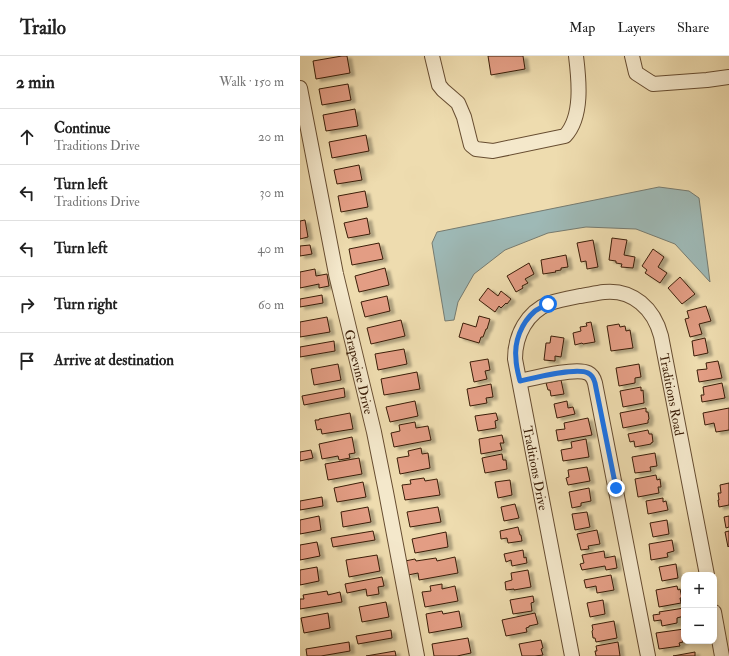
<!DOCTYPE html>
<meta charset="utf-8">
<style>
body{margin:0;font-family:"IM FELL Double Pica",serif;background:#f6f6f6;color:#222}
.controls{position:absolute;right:12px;bottom:12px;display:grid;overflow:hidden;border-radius:8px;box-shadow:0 2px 6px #0003}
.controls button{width:36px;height:36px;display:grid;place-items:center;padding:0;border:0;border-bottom:1px solid #e0e0e0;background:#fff;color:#222;font:20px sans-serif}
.stop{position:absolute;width:12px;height:12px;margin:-9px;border:3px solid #1a73e8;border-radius:50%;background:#fff}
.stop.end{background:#1a73e8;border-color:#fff;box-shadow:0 1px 4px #0008}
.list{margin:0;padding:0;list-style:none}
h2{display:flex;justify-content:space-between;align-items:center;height:52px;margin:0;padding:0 16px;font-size:17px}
h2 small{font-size:13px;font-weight:400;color:#767676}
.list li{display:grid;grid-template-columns:26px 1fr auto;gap:12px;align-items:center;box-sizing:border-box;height:56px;padding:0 16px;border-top:1px solid #e0e0e0}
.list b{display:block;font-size:15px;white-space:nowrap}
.list p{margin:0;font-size:13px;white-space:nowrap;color:#767676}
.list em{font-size:13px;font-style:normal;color:#767676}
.icon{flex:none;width:22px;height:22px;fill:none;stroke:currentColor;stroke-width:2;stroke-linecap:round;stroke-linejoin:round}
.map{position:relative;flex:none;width:429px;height:600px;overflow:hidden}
header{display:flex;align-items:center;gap:24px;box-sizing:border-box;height:56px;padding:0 20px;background:#fff;border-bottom:1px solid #e0e0e0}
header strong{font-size:19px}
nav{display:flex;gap:22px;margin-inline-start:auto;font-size:14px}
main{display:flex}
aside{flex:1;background:#fff}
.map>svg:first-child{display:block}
.water{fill:#9eb9b6;stroke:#767b70}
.building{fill:#e39d84;stroke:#3a1d07;filter:url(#shadow)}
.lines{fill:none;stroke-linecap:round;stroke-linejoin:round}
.minor-casing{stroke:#674d31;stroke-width:16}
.minor{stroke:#f4e8cb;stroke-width:14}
.route{stroke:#1a73e8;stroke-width:5}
.labels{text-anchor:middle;stroke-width:3;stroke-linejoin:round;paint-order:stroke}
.street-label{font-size:13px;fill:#3a1d07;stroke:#f4e8cb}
</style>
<header>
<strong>Trailo</strong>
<nav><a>Map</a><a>Layers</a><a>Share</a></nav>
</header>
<main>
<aside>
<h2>2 min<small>Walk · 150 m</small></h2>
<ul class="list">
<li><svg class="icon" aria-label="ahead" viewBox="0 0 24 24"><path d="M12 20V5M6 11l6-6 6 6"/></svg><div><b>Continue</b><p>Traditions Drive</p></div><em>20 m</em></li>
<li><svg class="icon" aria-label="left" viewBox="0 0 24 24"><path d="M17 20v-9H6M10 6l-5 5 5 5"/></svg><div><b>Turn left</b><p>Traditions Drive</p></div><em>30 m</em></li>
<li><svg class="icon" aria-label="left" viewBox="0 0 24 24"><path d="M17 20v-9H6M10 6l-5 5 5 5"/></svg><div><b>Turn left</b></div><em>40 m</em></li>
<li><svg class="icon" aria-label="right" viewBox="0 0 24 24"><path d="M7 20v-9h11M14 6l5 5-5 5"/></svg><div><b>Turn right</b></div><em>60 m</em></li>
<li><svg class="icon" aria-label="arrive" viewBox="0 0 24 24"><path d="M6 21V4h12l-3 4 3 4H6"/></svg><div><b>Arrive at destination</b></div></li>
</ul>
</aside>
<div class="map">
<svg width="429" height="600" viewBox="0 0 429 600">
<defs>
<filter id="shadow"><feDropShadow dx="4.5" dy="2.5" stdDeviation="1" flood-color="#0004"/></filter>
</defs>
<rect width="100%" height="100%" fill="#eedcaf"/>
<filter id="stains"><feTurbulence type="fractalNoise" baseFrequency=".005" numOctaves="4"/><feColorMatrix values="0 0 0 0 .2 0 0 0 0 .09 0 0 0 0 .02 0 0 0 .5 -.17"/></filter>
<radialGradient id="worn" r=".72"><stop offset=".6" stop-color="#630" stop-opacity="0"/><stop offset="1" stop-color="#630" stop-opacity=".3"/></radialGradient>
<path class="water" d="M359 131 389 135 399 142 410 226 375 188 336 173 286 171 248 177 205 194 174 218 158 246 154 264 145 265 132 187 137 176Z"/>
<g class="building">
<path d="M42 0H47L50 17 16 23 13 5Z"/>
<path d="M188 0H223L225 13 191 19Z"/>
<path d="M48 28 51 44 22 49 19 33Z"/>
<path d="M55 53 58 70 26 75 23 59Z"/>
<path d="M66 79 69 95 32 102 29 86Z"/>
<path d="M59 109 62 124 37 128 34 114Z"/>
<path d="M65 135 68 151 41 156 38 140Z"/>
<path d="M67 162 70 178 48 182 44 167Z"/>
<path d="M5 164 8 181 0 183V165Z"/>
<path d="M312 182 327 184 324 199 335 201 333 212 321 211 322 208 316 207V205L309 204Z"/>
<path d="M293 184 298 211 287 213 286 205 281 206 277 187Z"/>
<path d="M79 187 83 203 52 209 49 193Z"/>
<path d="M10 189 12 198 0 200V190Z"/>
<path d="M353 193 364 201 358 211 367 217 360 227 345 217 347 214 342 210Z"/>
<path d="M266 199 268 211 261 212V214L255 215 256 216 243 218 241 204Z"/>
<path d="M229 207 234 218 225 223 228 227 222 230 223 232 216 236 207 220Z"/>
<path d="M85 212 89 229 59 236 55 220Z"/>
<path d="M15 213 16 220 27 218 29 230 19 232V228L0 232V216Z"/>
<path d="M380 221 395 238 382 248 368 232Z"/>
<path d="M188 232 198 240 201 235 211 243 207 248 206 247 201 252 199 250 195 256 179 244Z"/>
<path d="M22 239 23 247 0 251V243Z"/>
<path d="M87 240 90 255 65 261 61 246Z"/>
<path d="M406 250 411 265 399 268 402 278 390 281 385 263 389 262 387 255Z"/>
<path d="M179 260 190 263 187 273H186L183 281H181L179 287 159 281 163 267 176 271Z"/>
<path d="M27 261 30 276 0 281V266Z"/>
<path d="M101 264 105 280 71 288 67 272Z"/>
<path d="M291 266 295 286 283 288 282 287 275 289 273 277 281 275 280 271 287 270 286 267Z"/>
<path d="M319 268 320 271 325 270 326 275 330 274 333 292 311 295 307 270Z"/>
<path d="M251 280 264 282 261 301 255 300V305L244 304 246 287H250Z"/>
<path d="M405 282 408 297 394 300 392 285Z"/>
<path d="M34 285 35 295 0 301V291Z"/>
<path d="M104 293 107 308 78 314 75 298Z"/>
<path d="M188 303 190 314 185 315 187 323 174 326 170 306Z"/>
<path d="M418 305 422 322 399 326 397 314 407 313 406 307Z"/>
<path d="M38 308 41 324 14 329 11 313Z"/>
<path d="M339 308 341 321 335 322V327L319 330 316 312Z"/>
<path d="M117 316 120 333 84 339 81 323Z"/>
<path d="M261 324 264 338 251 340 250 334H248L246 327Z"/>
<path d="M422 327 425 342 402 346 401 339H404L403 331Z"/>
<path d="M191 328 193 341 186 342 187 347 170 350 167 333Z"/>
<path d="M341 331V335L343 334 344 347 323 351 320 335Z"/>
<path d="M44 332 45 341 4 349 2 340Z"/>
<path d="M115 345 118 360 90 366 86 351Z"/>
<path d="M267 345 268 352 273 351 275 358 257 362 254 348Z"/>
<path d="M346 352V356H348L349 363 348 364V367L323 372 320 357Z"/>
<path d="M429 352V374L416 376 414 367 405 369 403 357Z"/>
<path d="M50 357 53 373 22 378 21 373 17 374 15 364H19V363Z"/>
<path d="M196 357 198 364 195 365 196 372 178 375 175 360Z"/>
<path d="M288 362 292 379 258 385 256 374 265 373 264 367Z"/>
<path d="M115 366 116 372 128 370 131 384 94 391 91 377 100 375 99 369Z"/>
<path d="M348 374 349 378H352L353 386 351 387V388L335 391 334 385 330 386 328 378Z"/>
<path d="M202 379 204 387H200L202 394 181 398 179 383Z"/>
<path d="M52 381 55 397 49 398 50 402 39 404 38 400 22 403 19 388Z"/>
<path d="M286 383 289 401 263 405 261 394 272 392 271 386Z"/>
<path d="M121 392 122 398 128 397 130 412 100 418 97 402 109 400 108 395Z"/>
<path d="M11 394 13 402 0 405V396Z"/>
<path d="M355 397 357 410 350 411 351 415 335 417 332 401Z"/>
<path d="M202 398 203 404H206L207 413 185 417 182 402Z"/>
<path d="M59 402 62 418 28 424 25 408Z"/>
<path d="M287 411 290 425 268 429 266 422 269 421 268 414Z"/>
<path d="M356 419 357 424 360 423 361 431H358L359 437 338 441 335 423Z"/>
<path d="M124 422 125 425 137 423 140 439 105 444 102 429 111 428 110 424Z"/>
<path d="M210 424 212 439 198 442 195 426Z"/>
<path d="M63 426 66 441 37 446 34 432Z"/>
<path d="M429 427V449L419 451 418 444H419L418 437H421L420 429Z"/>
<path d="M289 432 291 445 281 447V450L272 452 269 436Z"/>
<path d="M22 441 23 450 0 454V445Z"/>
<path d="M363 442V446L366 445 368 454 348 458 346 445Z"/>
<path d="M215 448 219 462 204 465 201 451Z"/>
<path d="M68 451 71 466 43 471 41 456Z"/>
<path d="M138 451 141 466 110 471 107 456Z"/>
<path d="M287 456 290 471 275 474 272 458Z"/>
<path d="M19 460 21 474 0 478V464Z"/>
<path d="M429 460V471L426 472 424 461Z"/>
<path d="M367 464 369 478 353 481 350 467Z"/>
<path d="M218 471 220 479H221L222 485 208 487 207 482 201 483 200 475Z"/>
<path d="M297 474 300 488 288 490 289 493 281 494 277 478Z"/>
<path d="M73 475 75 484 33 491 31 482Z"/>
<path d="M429 475V490L428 491 425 476Z"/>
<path d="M146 476 148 491 115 497 112 483Z"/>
<path d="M372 484 374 495 367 497 368 501 351 504 349 488Z"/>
<path d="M17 486 20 500 0 504V489Z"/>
<path d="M223 494 224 502 226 501 227 507 212 510 211 504 206 506 204 498Z"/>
<path d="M304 495 305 502 315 500 317 512 306 514 305 510 282 514 280 508 284 507 282 499Z"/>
<path d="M77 499 80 515 49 521 46 504Z"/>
<path d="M155 501 158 517 119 524 118 517 108 519 105 505 115 503 116 505 136 502 137 505Z"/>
<path d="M376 508 378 522 362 525 359 511Z"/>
<path d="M17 511 19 525 0 529V514Z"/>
<path d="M228 514 231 531 214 534V533L206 534 205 526 212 524 211 517Z"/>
<path d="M311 519 314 534 297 537 296 530 286 532 284 524Z"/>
<path d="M82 521 84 530 78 531 79 538 67 540 66 533 47 537 45 528Z"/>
<path d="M142 528V533L155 530 158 545 125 551 122 536 131 535 130 530Z"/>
<path d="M377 530 378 534 380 533 382 542H380L381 547 359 551 356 534Z"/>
<path d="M27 535 28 539 40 536 42 546 0 553V543H4L3 539Z"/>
<path d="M233 540 234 546 231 547 232 555 213 558 210 544Z"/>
<path d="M303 544 305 558 290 561 287 547Z"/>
<path d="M86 546 89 561 62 566 59 551Z"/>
<path d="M384 552V560L377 562V567L362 570 361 564 354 565 353 559 360 558 359 556Z"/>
<path d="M142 555 143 558 159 555 162 571 129 577 126 558Z"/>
<path d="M28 557 30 572 4 577 1 562Z"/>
<path d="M235 557 238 568 229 570V571L226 572 227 576 206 580 202 564Z"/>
<path d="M314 565 317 582 296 586 295 582H293L292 575 293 574 292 569Z"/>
<path d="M384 573V584H383V586L379 587 380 590 359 593 356 577Z"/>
<path d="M91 574 92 582 58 588 56 580Z"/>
<path d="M168 582 171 597 157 600H134L132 588Z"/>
<path d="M241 584 243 592 241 593 243 599 235 600H222L219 588Z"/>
<path d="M49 586 50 595 21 600H7L6 593Z"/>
<path d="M318 586 320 600H296L295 595H297L296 590Z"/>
<path d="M95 595 96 600H66Z"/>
<path d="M395 596V600H373Z"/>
</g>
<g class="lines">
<g class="minor-casing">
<g id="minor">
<path d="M132 0 139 29 143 34 158 47 164 61 171 89 176 93 193 95 265 80C283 61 279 24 276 0"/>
<path d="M332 0 336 17 353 28 407 24 429 21"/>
<path id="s1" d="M0 32 36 218 74 376 86 436 117 600"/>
<path d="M220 325C234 322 276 311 288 317 292 319 294 323 295 327L348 600"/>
<path d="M414 556 422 600"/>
<path id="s2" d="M272 600 215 303C215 279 227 256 250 247 259 244 270 242 280 240 287 239 296 237 304 236 333 233 354 253 361 280L407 519"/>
</g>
</g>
<use href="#minor" class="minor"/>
</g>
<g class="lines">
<path class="route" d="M248 248C244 250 239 252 235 255 221 267 214 286 216 303 216 310 218 317 220 325 234 322 276 311 288 317 292 319 294 323 295 327L316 432"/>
</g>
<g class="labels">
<g class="street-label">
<text dy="5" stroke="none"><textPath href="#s1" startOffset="290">Grapevine Drive</textPath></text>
<text dy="5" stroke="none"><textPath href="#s2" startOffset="566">Traditions Road</textPath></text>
<text transform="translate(236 412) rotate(79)" y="5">Traditions Drive</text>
</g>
</g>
<rect width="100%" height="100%" filter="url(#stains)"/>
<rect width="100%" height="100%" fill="url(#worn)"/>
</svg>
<div class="controls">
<button>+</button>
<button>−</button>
</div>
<div class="stop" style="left:248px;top:248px"></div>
<div class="stop end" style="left:316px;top:432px"></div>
</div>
</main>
